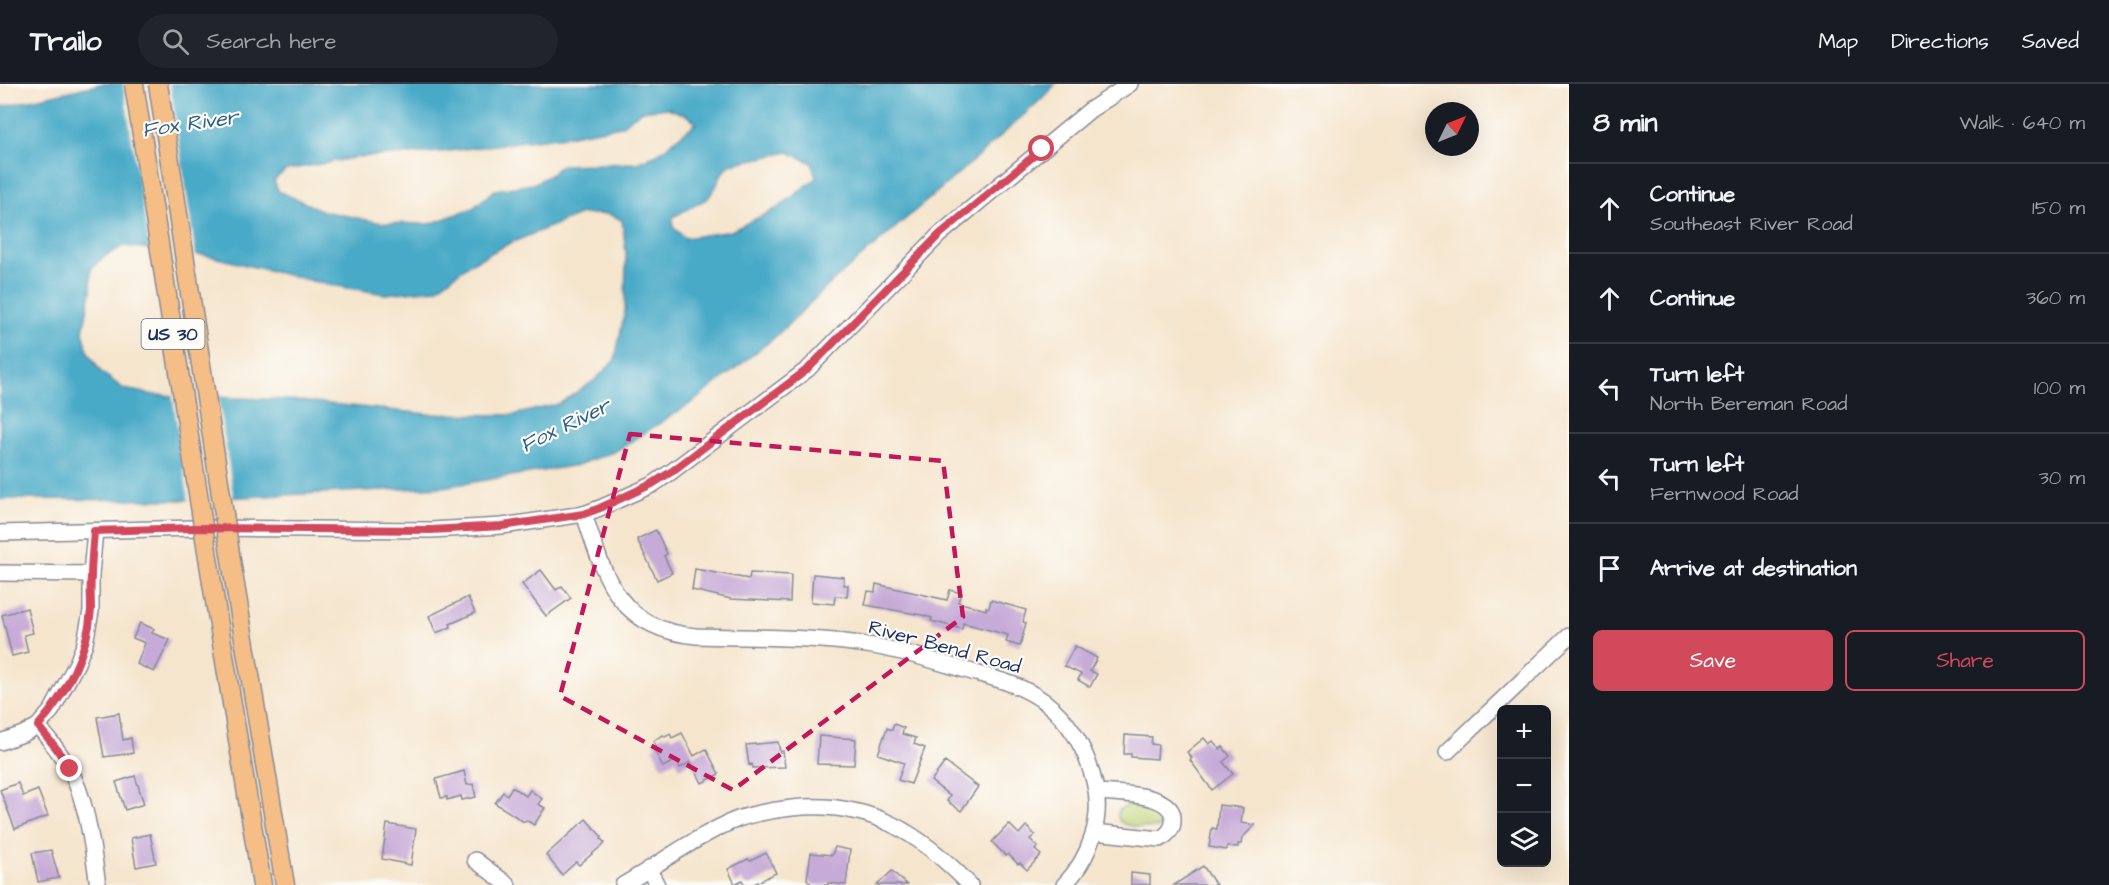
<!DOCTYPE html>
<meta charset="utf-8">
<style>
body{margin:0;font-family:"Architects Daughter",sans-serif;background:#20242c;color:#f1f3f6}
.controls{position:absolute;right:18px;bottom:18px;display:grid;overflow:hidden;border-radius:9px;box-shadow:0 6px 24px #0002}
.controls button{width:54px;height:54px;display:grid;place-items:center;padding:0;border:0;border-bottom:2px solid #363941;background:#171b24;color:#f1f3f6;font:30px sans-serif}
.compass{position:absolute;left:1425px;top:18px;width:54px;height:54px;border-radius:50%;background:#171b24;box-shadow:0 6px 24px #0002;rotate:47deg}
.stop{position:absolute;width:18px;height:18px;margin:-14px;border:4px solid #d1495b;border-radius:50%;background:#fff}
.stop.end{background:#d1495b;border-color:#fff;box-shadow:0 2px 6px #0008}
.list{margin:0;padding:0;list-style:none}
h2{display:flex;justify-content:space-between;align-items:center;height:78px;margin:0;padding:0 24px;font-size:26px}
h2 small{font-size:20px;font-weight:400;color:#9ea1a6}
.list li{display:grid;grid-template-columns:39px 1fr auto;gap:18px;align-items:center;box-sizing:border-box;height:90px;padding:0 24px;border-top:2px solid #363941}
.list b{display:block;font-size:22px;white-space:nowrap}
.list p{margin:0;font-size:20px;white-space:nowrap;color:#9ea1a6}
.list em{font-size:20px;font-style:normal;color:#9ea1a6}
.actions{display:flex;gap:12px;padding:18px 24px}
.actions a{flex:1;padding:14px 0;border:2px solid #d1495b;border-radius:9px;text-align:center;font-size:21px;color:#d1495b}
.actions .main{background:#d1495b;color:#fff}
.icon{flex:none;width:33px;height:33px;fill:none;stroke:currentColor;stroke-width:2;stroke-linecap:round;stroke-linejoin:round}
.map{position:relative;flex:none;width:1569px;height:801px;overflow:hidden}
header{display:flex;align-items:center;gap:36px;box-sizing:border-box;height:84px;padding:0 30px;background:#171b24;border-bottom:2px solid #363941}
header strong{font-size:28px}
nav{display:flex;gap:33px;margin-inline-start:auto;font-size:21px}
.search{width:420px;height:54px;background:#20242c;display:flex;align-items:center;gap:15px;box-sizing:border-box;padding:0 21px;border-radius:33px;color:#9ea1a6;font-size:22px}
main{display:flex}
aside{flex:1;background:#171b24}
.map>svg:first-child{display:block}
.grass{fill:#bdd174;stroke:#6c8069;stroke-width:1.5}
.water{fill:#48aac7;stroke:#326c92;stroke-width:1.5;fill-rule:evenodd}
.pier{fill:#f5e5cd}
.building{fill:#c6aad7}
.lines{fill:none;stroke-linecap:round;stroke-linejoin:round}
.minor-casing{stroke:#888a96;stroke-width:18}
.major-casing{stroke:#888a96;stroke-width:21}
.minor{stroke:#fff;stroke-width:15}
.major{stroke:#f5be86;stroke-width:18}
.major-bridge-casing{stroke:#888a96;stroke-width:21;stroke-linecap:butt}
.major-bridge{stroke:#f5be86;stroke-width:18}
.route{stroke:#d1495b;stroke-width:8}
.marked{fill:none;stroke:#c2185b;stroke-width:4.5;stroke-dasharray:12 8;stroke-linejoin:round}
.labels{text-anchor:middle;stroke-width:4.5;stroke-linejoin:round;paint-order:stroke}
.shield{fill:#fdfcf7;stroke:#5f6c8c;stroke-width:1.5}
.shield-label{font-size:18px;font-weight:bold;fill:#1b2f5e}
.street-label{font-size:20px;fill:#1b2f5e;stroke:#fdfcf7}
.water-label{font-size:21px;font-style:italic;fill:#2d6088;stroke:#fdfcf7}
</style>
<header>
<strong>Trailo</strong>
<div class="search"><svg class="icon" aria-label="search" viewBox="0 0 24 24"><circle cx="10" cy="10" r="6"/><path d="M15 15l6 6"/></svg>Search here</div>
<nav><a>Map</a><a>Directions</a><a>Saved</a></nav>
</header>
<main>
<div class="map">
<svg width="1569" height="801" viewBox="0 0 1569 801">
<rect width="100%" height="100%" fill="#fdfcf7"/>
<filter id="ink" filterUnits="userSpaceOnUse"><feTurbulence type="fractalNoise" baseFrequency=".0167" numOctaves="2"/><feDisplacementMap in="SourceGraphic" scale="12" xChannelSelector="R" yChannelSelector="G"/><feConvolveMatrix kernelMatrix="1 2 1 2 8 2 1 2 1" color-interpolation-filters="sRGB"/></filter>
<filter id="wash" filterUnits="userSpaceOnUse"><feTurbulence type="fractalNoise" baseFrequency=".008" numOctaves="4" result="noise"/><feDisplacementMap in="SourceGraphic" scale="24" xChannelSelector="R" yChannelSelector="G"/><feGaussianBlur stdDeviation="1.35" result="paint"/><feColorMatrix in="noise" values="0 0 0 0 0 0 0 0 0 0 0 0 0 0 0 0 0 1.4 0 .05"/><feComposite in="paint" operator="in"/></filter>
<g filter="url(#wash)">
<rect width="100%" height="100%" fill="#f5e5cd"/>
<path class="grass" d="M1129 721 1157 723 1163 726 1166 735C1164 738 1164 741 1160 743 1155 745 1146 743 1141 743 1130 742 1113 741 1119 726Z"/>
<path class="water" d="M101 0H1055L1048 9 973 77 832 198 774 254 693 318 616 367 578 381 443 403 181 416 0 415V23ZM668 24 688 32 696 39 659 69 637 79 561 81 552 90 533 100 495 106 473 124 430 140 382 139 323 127 278 107 274 96 286 86 359 73 441 68 566 52 621 42 641 27ZM789 68 812 79 816 94 778 124 731 147 685 154 673 143V133L708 114 716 103 722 89 731 80ZM581 130H608L622 136 626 169 625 226 615 276 594 297 559 320 513 331 428 330 291 316 155 311 124 305 101 288 88 268 83 247 91 208V185L103 173 124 162 209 172 325 200 385 210 436 205 470 180 508 160Z"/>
<g class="pier">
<path d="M123 0H170L196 173 150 168Z"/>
<path d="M172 309 218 311 234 417 189 419Z"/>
</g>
<g id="blocks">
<g class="building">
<path d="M656 446 667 470 664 472 672 489 657 496 637 455Z"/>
<path d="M695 485 749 495 750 489 791 491 790 518 731 515 692 506Z"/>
<path d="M541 486 556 506 562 502 571 514 546 532 522 500Z"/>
<path d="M813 490 844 493V501H848L847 513 835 512 834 520 811 518Z"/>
<path d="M876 500 947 516 950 506 961 509 958 518 986 526V523L989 524 991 516 1026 526 1023 538 1026 539 1020 562 1006 558 1008 551 963 539 962 545 931 537 932 534 922 531 865 521 868 507 875 508Z"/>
<path d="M468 513 475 529 450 540 451 543 436 549 429 532Z"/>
<path d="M27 524 33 549 24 551 28 568 12 572 2 531Z"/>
<path d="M140 539 154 545 152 549 170 556 154 588 137 580 145 559 133 554Z"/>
<path d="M1075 562 1097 574 1090 587 1097 590 1090 603 1078 596 1081 590 1064 582Z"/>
<path d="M119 629 123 656 131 654 133 669 104 673 97 633Z"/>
<path d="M894 640 904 644 902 650 916 654 914 660 925 664 911 700 898 696 904 679 878 670 887 644 892 646Z"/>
<path d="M682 649 694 672 706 665 719 690 702 699 691 678 680 684 676 676 663 683 653 664 656 662 653 657 663 651 665 653 670 650 672 654Z"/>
<path d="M1125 651 1152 653 1151 660 1158 661 1157 675 1131 673V670H1124Z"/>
<path d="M819 652 856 655 854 681 817 680Z"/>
<path d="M1204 654 1209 660 1213 657 1220 665 1223 663 1230 672 1223 678 1233 690 1212 706 1190 676 1192 674 1187 668Z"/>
<path d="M778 658 780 668 783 667 785 683 753 684 752 680 749 681 746 661Z"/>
<path d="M945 678 978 703 961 727 947 717 950 712 931 697Z"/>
<path d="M464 687 467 701 473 700 476 713 462 716 461 712 447 716V713L441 714 436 695Z"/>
<path d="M135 692 144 720 125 726 116 698Z"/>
<path d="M18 699 23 712 38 706 48 732 15 745 0 706Z"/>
<path d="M512 703 526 712 530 706 542 715 538 720 545 724 534 741 526 736 524 738 495 719 503 708 507 711Z"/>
<path d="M1219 721 1243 724 1241 739 1255 741 1242 754 1241 760H1238V763L1227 762 1226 766 1209 763 1212 744 1217 745Z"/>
<path d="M586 735 602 753 601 755 605 759 579 781 576 778 562 791 546 771Z"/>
<path d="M387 740 416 745 411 781 382 775Z"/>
<path d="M1009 740 1019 750 1026 742 1035 751 1030 755 1038 763 1035 766 1041 771 1027 786 1020 779 1018 780 1008 770 1006 772 992 758Z"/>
<path d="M150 750 156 779 136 783 131 754Z"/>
<path d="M835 763 850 766 846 801 828 799 827 801H812L807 795 811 769 832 771Z"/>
<path d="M51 766 59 794 38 798 32 769Z"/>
<path d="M766 769 776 789 752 801H745L742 796 735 800 728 785 748 775 750 777Z"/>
<path d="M1203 782 1216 801H1174Z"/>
<path d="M892 787 907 801H877Z"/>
<path d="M1131 789 1150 791V801H1131Z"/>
</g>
</g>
</g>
<g filter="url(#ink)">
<use href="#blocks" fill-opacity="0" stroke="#888a96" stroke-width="1.5"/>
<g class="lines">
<g class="minor-casing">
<g id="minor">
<path d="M584 430C605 494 618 545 696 552 754 554 816 552 873 562 904 567 935 577 965 586 993 594 1021 600 1045 618 1071 638 1086 666 1094 697 1104 734 1090 774 1064 801"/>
<path d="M0 449 194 444 431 446 502 442 584 430 600 424 652 401 671 388 808 285 939 151 1090 26 1130 0"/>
<path d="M0 489 91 490"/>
<path d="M38 642C49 655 60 668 69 684 88 719 92 762 98 801"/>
<path d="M0 658 23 650 38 642 52 626 77 579 85 559 91 527V490L95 447"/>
<path d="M1447 668 1569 552"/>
<path d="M1094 748 1160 755C1167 751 1173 745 1173 737 1176 708 1116 710 1097 708"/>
<path d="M475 776 508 801"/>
<path d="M649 786 657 801"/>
<path d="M623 801C658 781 701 749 738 735 756 729 774 726 792 724 868 716 919 748 970 801"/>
</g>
</g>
<g class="major-casing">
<g id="major">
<path d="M233 489 285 801"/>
<path d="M212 499 262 801"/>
</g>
</g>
<use href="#minor" class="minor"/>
<use href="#major" class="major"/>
<g class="major-bridge-casing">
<g id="major-bridge">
<path d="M134 0 212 499"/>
<path d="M158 0 233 489"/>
</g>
</g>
<use href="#major-bridge" class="major-bridge"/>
</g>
</g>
<g class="lines" filter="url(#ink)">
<path class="route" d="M70 685 56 664 38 642C66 610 88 568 91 526 91 515 90 504 91 493 91 478 93 462 94 447L194 444 431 446 502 442 584 430 600 424 652 400 671 388 808 285 939 151 1042 65"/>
</g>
<path class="marked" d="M630 350 943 377 963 533 733 706 560 612Z"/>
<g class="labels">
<rect class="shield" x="141.5" y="235" width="63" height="30" rx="4.5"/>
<g class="shield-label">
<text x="173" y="256">US 30</text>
</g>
<g class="street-label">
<text transform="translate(945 562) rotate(15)" y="7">River Bend Road</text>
</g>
<g class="water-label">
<text transform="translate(190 39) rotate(-8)" y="7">Fox River</text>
<text transform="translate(565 341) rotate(-26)" y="7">Fox River</text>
</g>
</g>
</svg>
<div class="controls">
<button>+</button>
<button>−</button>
<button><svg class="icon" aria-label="layers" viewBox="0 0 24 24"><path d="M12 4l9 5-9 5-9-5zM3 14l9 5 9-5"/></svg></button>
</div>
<svg class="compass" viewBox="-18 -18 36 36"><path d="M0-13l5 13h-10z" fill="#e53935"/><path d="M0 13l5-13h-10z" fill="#9ea1a6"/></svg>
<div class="stop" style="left:1042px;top:65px"></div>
<div class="stop end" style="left:70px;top:685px"></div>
</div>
<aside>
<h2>8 min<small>Walk · 640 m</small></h2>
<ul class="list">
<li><svg class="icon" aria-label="ahead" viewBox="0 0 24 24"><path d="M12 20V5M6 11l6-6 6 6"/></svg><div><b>Continue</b><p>Southeast River Road</p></div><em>150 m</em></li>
<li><svg class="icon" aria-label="ahead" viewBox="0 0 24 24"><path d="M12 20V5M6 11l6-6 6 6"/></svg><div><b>Continue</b></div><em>360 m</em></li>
<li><svg class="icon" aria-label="left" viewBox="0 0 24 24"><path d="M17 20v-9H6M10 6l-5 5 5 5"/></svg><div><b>Turn left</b><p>North Bereman Road</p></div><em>100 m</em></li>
<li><svg class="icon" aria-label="left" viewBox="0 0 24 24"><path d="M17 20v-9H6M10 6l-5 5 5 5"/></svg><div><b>Turn left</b><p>Fernwood Road</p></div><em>30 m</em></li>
<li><svg class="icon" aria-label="arrive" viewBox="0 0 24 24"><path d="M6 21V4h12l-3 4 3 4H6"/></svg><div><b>Arrive at destination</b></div></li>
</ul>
<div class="actions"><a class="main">Save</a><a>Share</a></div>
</aside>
</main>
